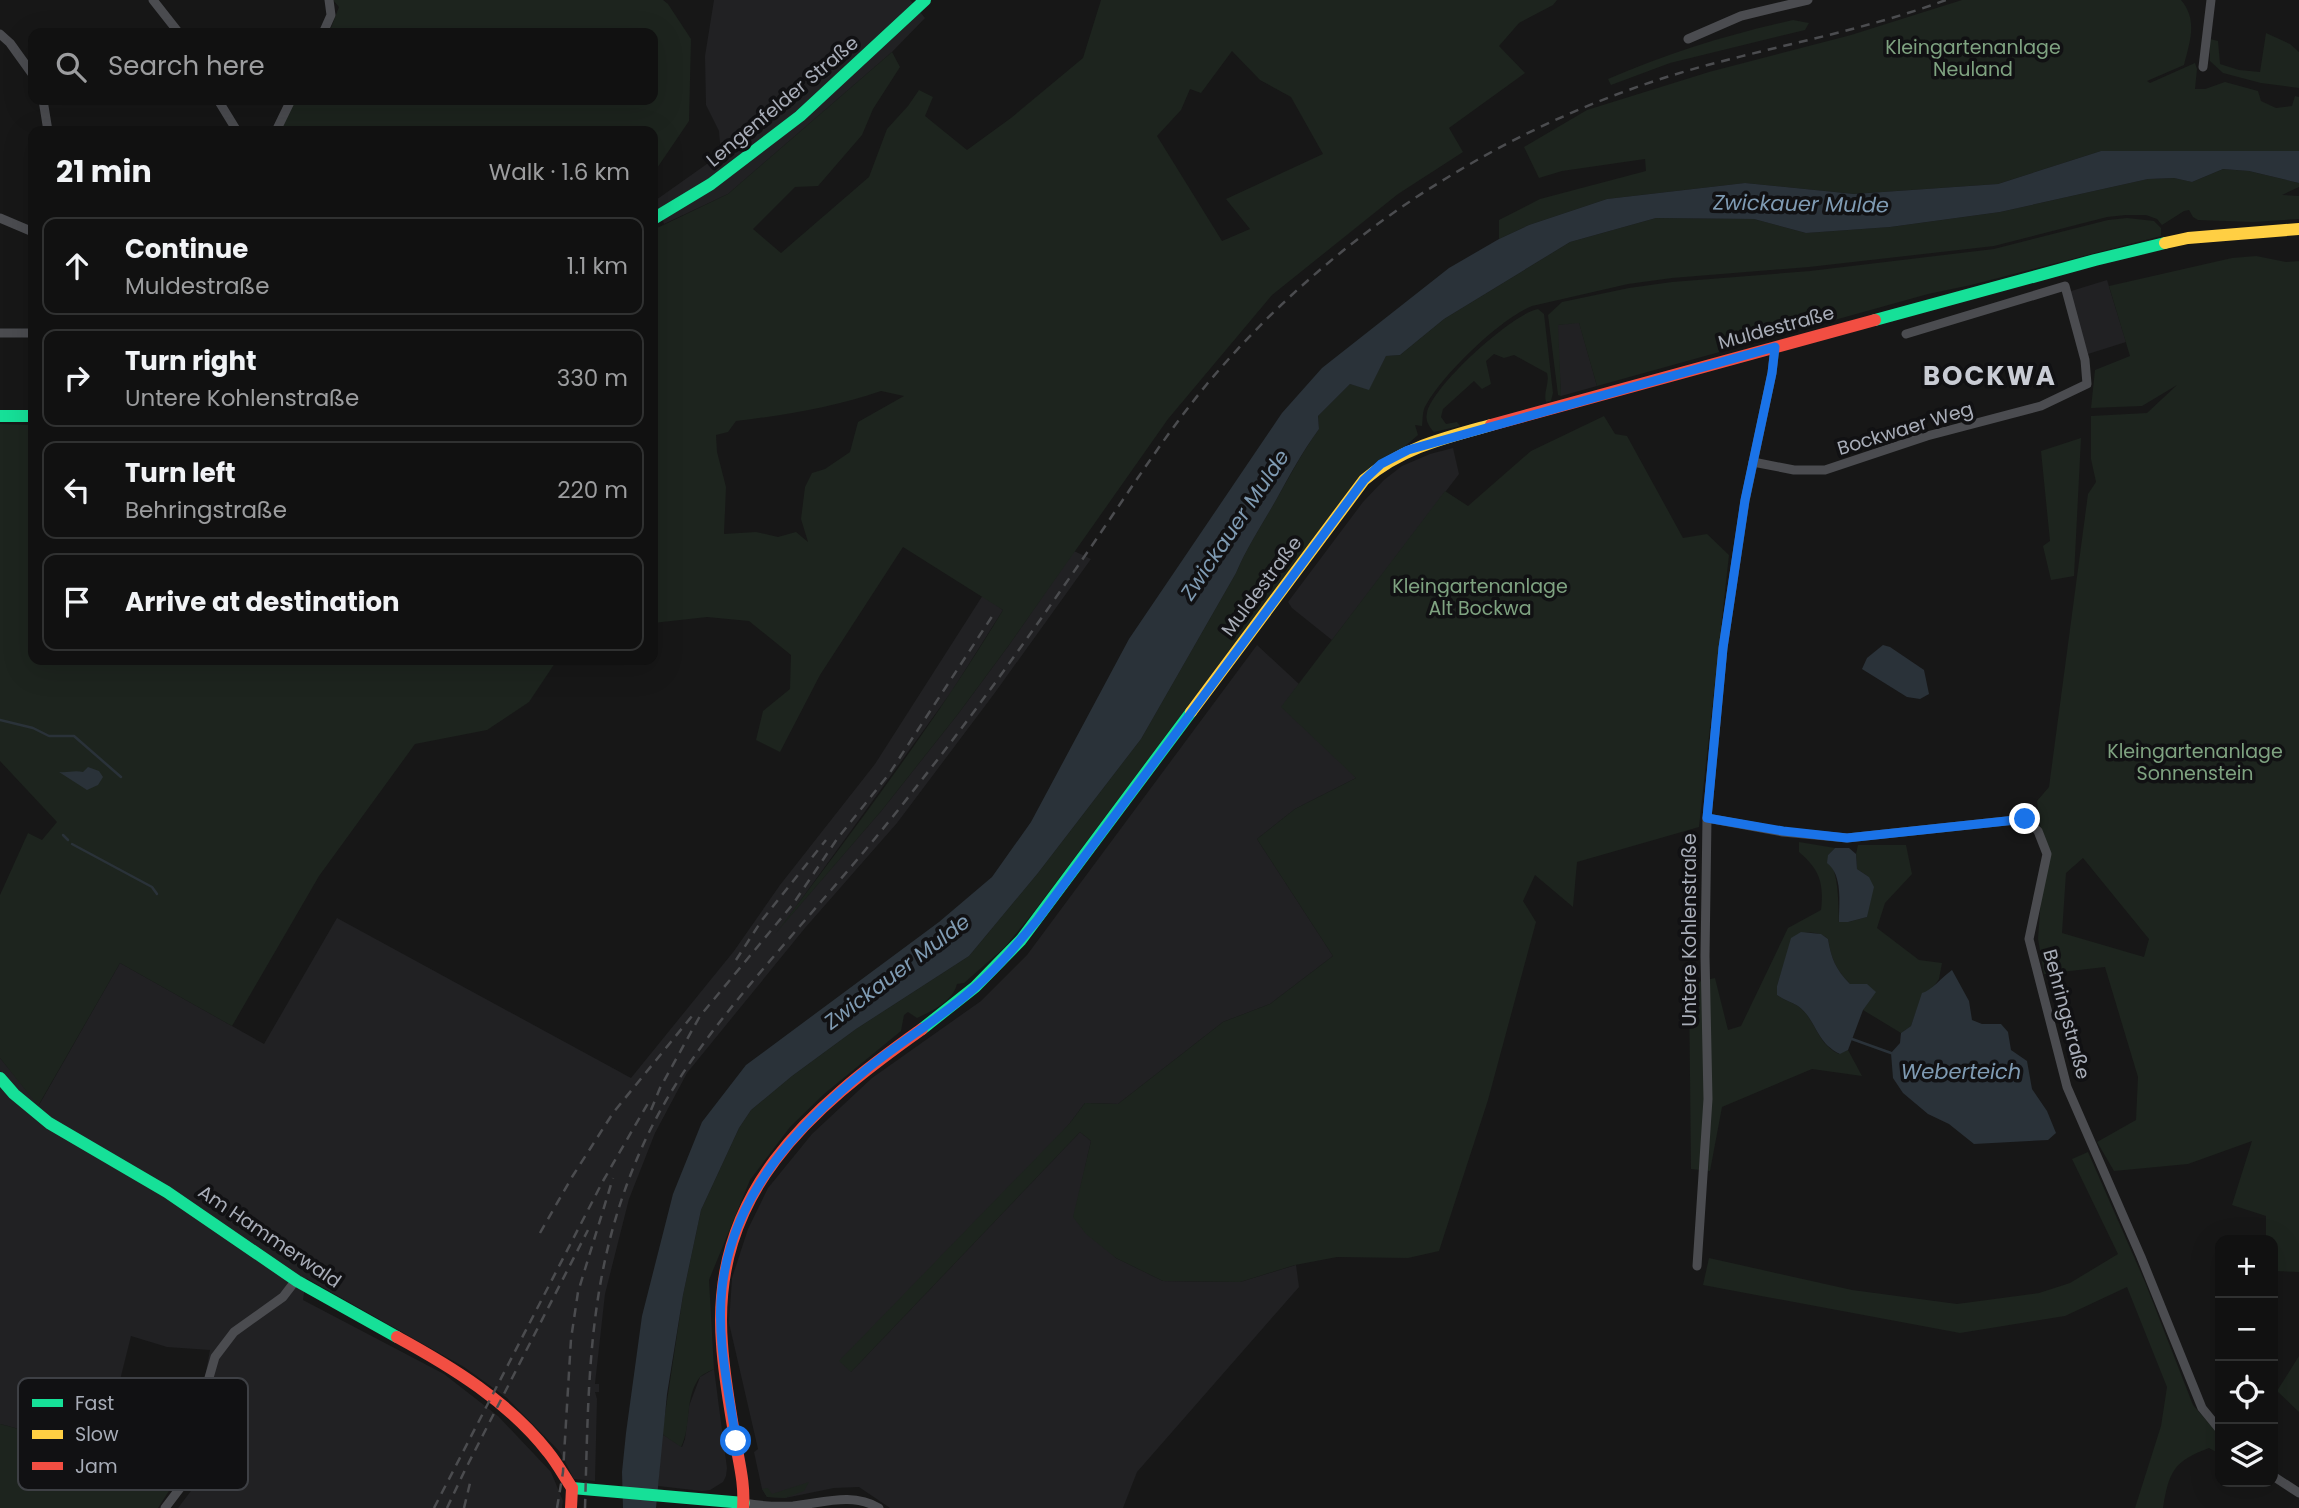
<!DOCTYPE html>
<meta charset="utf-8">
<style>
body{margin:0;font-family:Poppins,sans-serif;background:#1a1a1a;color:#f1f3f6}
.controls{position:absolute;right:21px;bottom:21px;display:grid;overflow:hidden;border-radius:14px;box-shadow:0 7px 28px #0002}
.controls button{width:63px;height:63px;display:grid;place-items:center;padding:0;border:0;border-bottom:2px solid #303131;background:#111;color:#f1f3f6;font:35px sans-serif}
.stop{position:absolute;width:21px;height:21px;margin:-16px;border:5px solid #1a73e8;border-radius:50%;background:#fff}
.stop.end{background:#1a73e8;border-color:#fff;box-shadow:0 2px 7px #0008}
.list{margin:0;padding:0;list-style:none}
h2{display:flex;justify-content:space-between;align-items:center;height:91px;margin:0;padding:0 28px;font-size:30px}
h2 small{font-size:23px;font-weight:400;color:#9c9d9f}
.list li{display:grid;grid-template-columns:46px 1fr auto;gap:21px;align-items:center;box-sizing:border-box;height:98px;margin:0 14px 14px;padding:0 14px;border:2px solid #303131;border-radius:14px}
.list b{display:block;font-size:26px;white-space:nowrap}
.list p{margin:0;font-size:23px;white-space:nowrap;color:#9c9d9f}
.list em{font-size:23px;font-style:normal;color:#9c9d9f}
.icon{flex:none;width:38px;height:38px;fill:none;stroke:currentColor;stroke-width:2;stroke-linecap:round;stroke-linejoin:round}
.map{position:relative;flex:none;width:2299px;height:1508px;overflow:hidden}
.search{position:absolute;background:#111;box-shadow:0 7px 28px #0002;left:28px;top:28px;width:630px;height:77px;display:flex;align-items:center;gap:18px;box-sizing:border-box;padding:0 24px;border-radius:14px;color:#9c9d9f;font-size:26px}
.panel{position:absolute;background:#111;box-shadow:0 7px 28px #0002;left:28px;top:126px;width:630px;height:539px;border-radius:14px}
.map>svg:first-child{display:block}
.built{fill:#212123}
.green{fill:#1d241e;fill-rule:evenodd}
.water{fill:#2a3239}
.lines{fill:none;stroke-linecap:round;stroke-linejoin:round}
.stream{stroke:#2a3239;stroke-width:2.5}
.street{stroke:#4b4c50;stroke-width:9}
.fast{stroke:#16e098;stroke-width:12}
.slow{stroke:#ffcf43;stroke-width:12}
.jam{stroke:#f24e42;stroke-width:12}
.rail{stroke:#4b4c4f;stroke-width:2.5;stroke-dasharray:9 7;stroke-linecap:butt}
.route{stroke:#1a73e8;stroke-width:9}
.labels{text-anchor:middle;stroke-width:7;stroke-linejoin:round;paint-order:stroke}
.park-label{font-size:19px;fill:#7fa381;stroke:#111113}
.street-label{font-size:19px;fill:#a8adb8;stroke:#111113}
.water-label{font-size:21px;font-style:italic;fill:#7f9bb3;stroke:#111113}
.district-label{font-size:26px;font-weight:bold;letter-spacing:2px;fill:#c9ccd4;stroke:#111113}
.key{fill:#111113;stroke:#3e4045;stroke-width:2}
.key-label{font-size:19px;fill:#a8adb8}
</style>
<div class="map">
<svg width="2299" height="1508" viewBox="0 0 2299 1508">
<rect width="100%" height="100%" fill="#171717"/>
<g class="built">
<path d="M714 0H910L925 18 892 52 728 194 664 224 656 200 721 154 719 131 706 105 705 56Z"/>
<path d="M2107 280 2126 342 2088 354 2068 292Z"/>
<path d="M1579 322 1597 386 1561 396 1557 325Z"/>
<path d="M1453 448 1459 474 1332 640 1292 608 1288 602 1363 502 1384 480 1402 466 1430 454Z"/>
<path d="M1074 551 1091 559 994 694 897 823 805 928 687 1073 655 1133 629 1199 605 1294 595 1384H599V1392H595L597 1399 595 1481 574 1479 560 1452 507 1398 464 1367 306 1278 303 1300 444 1374 498 1416 551 1472 563 1501 562 1508H178L197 1483 181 1472 192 1447 210 1350 167 1347 131 1336 108 1428 96 1426 90 1448 0 1424V1058L39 1105 120 963 264 1044 337 918 631 1078 734 951 780 885 875 764 983 595 1003 610 952 691 785 922 882 810 958 714 1009 645Z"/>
<path d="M1257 645 1299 684 1291 695 1356 778 1295 809 1257 839 1333 956 1270 1004 1223 1022 1118 1104 1085 1103 1070 1123 851 1372 1080 1132 1091 1141 1074 1217 1116 1258 1163 1281 1240 1282 1296 1265 1299 1287 1137 1472 1123 1508H890L859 1487 834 1488 785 1498 767 1497 762 1489 754 1452 758 1449 729 1323 732 1278 748 1229 768 1188 812 1134 872 1078 981 1001 1027 955Z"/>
<path d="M714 1369 727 1468 726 1476 723 1482 710 1490 702 1491 658 1486 662 1434 682 1447 685 1439 689 1406 700 1377Z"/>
</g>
<g class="green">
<path d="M333 0H663L668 4 691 39 689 121 653 174V131H280L295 100H653V33H329L339 7Z"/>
<path d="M1101 0H1557L1553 5 1519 23 1499 46 1525 73 1449 128 1463 152 1398 194 1272 295 1168 419 1009 645 958 714 882 810 776 933C855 828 935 723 1003 610L903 547 820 675 780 752 756 740 763 711 790 689 791 655 749 621 707 617 653 623V230L728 194 892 52 900 67 873 109 862 135 818 186 795 187 753 229 781 253 869 177 887 129 908 106 919 90 933 97 925 116 967 150 1011 118 1083 58ZM1232 51 1260 80 1291 97 1323 154 1226 199 1250 229 1222 241 1157 136 1181 110 1190 89 1201 93ZM881 391 904 396 858 422 850 452 825 469 812 473 805 487 801 519 808 542 796 532 778 537 756 532 724 534 726 487 717 452 716 435 728 432 736 421C786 415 834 407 881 391Z"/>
<path d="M1962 0H2181C2198 20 2190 41 2184 65L2147 81 2150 83 2195 63 2197 69 2195 89H2205L2225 82 2258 91 2261 101 2276 108 2292 106 2295 96 2299 97V151H2101L1998 184 1854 194 1745 183 1607 199 1529 225 1499 239V220L1540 199 1646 171 1645 159 1562 171 1539 178 1524 147 1587 110 1709 72 1851 35Z"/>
<path d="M1793 20 1809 23 1805 30 1670 63 1611 85 1608 79C1668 53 1729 34 1793 20Z"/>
<path d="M2266 33 2290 44 2299 52V88L2261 83 2223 73 2210 61V39L2218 41 2220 64 2239 70 2260 72Z"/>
<path d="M2223 169 2249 171 2299 183V187L2282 195 2299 196V219L2253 222 2198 220 2193 217 2189 210 2184 211 2162 225 2157 219 2146 215H2126L2107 217 1994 246 1809 267 1672 278 1628 284 1532 306C1500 319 1443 374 1426 405 1422 411 1423 419 1422 426L1415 425 1418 435 1403 448 1361 475 1033 913 1004 948 964 983 957 984C953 1001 932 1011 917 1018L908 1012 904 1015 901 1031 824 1094 790 1127 750 1180 709 1280 714 1369C710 1371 703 1374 700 1377 684 1397 692 1426 681 1447L662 1434 683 1295 701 1210 739 1128 751 1110 792 1076 856 1029 969 956 1038 873 1141 739 1236 573C1247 547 1262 525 1276 500 1290 476 1302 452 1319 429L1318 416 1350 384 1369 389 1386 356 1400 355 1444 319 1570 242 1656 218 1754 219 1806 233 1890 227 2000 212 2148 179 2174 178 2192 182Z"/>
<path d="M2127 218 2154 221 2161 228V236L1971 285 1928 294 1597 386 1579 323 1558 325 1561 396 1558 395 1548 315 1562 302 1629 288 1672 282 1810 271 1994 249 2108 220Z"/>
<path d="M2256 256 2286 262 2299 261V1272L2273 1271V1240H2266V1216L2232 1205 2252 1141 2188 1164 2114 1171 2097 1142 2136 1120 2138 1077 2105 967 2044 974 2038 939 2044 855 2037 801 2049 787 2088 494 2096 482 2091 459V416L2147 413 2177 385 2142 406 2091 408 2095 370 2130 356 2109 286 2232 258ZM2083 858 2149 939 2144 957 2062 933 2066 873Z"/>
<path d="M1538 309 1544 314 1553 393 1551 401 1546 402C1543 392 1550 383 1547 373L1514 355 1504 358 1494 354 1486 361 1491 384 1482 389 1474 381 1443 409 1441 417 1446 424 1457 422 1460 426 1434 432C1429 427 1425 420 1427 413 1432 386 1513 313 1538 309Z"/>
<path d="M1604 416 1615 434 1627 436 1683 538 1707 534 1729 555 1699 827 1577 862 1573 907 1535 875 1523 901 1536 922 1488 1100 1439 1251 1408 1258 1337 1257 1295 1265 1240 1282 1163 1281 1116 1258 1086 1234 1073 1217 1091 1141 1080 1132 851 1372 839 1361 1070 1123 1085 1103 1118 1104 1223 1022 1270 1004 1333 956 1257 839 1295 809 1356 778 1281 707 1445 491 1468 506 1531 451Z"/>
<path d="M0 424 33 425V660H557L529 702 487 730 415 744 319 876 232 1026 120 963 38 1106 0 1058V895L28 833 42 840 57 822 0 761Z"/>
<path d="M2081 438 2074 576 2051 580 2043 546 2050 541 2041 451Z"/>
<path d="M1799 842 1835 848 1828 855C1839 877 1838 898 1839 922H1848L1867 917 1869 877 1857 869 1856 854 1858 845H1906L1912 874 1885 903 1877 928 1919 960 1942 963 1939 979 1916 1012 1911 1026 1901 1033 1863 1010 1867 984H1850C1836 970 1831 958 1828 939 1817 930 1804 931 1792 938L1777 986V995C1784 1000 1792 1002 1798 1006 1817 1020 1815 1042 1839 1054L1848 1050 1862 1076 1812 1069 1722 1107 1710 1171 1691 1169 1689 984 1715 978 1728 1030 1741 1026 1788 928 1821 910C1824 883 1820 870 1799 852Z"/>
<path d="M2088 1152 2145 1282 2193 1405 2220 1436V1454L2209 1448C2174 1461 2169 1471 2163 1508H2135L2161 1426 2167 1387 2127 1287 2065 1316 1960 1333 1703 1285 1709 1258 1852 1290 1957 1304 2039 1293 2070 1283 2118 1254 2072 1159Z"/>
<path d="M2299 1356V1412L2277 1391Z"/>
<path d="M0 1424 181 1472 158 1508H0Z"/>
<path d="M809 1482 804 1491 785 1498 767 1497 762 1489 768 1488 772 1494Z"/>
</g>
<g class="water">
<path d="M2101 151H2299V183L2249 171 2223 169 2192 182 2174 178 2148 179 2000 212 1890 227 1806 233 1754 219 1656 218 1570 242 1444 319 1400 355 1386 356 1369 390 1350 384 1318 416 1319 429C1302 452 1290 475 1276 500 1262 525 1247 547 1236 573L1141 739 1038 873 969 956 856 1029 792 1076 751 1110 739 1128 701 1210 683 1295 667 1394 656 1508H623L622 1472 626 1433 642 1316 673 1194 702 1122 746 1065 939 922 992 877 1031 822 1129 639 1282 413 1322 368 1449 268 1499 239 1529 225 1607 199 1745 183 1854 194 1998 184Z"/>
<path d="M1883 645 1890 647 1924 670 1929 694 1920 699 1907 697 1862 669 1867 658Z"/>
<path d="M88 767 99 771 103 777 98 785 87 790 59 772C68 773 74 770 83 772Z"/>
<path d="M1835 848H1849L1856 854 1857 869 1869 877 1874 887 1867 917 1848 922H1839C1839 903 1843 875 1827 863L1828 855Z"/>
<path d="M1801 932 1821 934 1828 939C1831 958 1836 970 1850 984H1867L1876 992 1863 1010 1848 1050 1840 1054C1815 1042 1817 1020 1798 1006 1792 1002 1784 1000 1777 995V986L1791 938Z"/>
<path d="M1952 970 1969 1001 1972 1020 1982 1024H2001L2008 1032 2011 1050 2027 1061 2032 1089 2047 1111 2056 1133 2048 1140 1974 1144 1949 1124 1928 1114 1903 1093 1893 1078 1891 1053 1900 1043 1901 1033 1911 1026 1922 993C1931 991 1942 977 1952 970Z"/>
</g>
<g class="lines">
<g class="stream">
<path d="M0 720 33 728 49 736H74L121 777"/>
<path d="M63 835 68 840"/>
<path d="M72 844 152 887 157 894"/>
<path d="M1852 1039 1891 1053"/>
</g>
<g class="street">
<path d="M153 0 179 33"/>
<path d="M323 33 331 15 329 0"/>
<path d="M0 34 10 43 33 75"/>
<path d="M1688 39 1741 16 1808 0"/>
<path d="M2203 67 2211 0"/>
<path d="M43 100 48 131"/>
<path d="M218 100 237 131"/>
<path d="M276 131 291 100"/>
<path d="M0 218 33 232"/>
<path d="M0 333H33"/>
<path d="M1753 462 1794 470H1825L1927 436 2041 406 2087 384 2085 360 2065 286 1906 334"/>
<path d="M1707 818 1783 832 1847 838 2025 819 2038 831 2047 854 2029 939 2067 1087 2141 1257 2202 1408 2220 1430"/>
<path d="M1697 1266 1708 1099 1705 956 1707 818 1723 648 1745 501 1772 373 1775 347"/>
<path d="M2273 1476 2299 1493"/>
<path d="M744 1503C761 1506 776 1507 793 1506 823 1503 852 1492 879 1508"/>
<path d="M165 1508 190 1475 202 1454 205 1434 204 1395 215 1357 234 1332 283 1297 296 1280"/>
</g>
<g class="fast">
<path d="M653 219 711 184 800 116 925 0"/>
<path d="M1875 320 2095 260 2165 243"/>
<path d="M0 416H33"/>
<path d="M922 1029 975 987 1021 940 1191 712"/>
<path d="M0 1078 14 1094 49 1123 167 1192 297 1281 397 1337"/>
<path d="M572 1488 744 1503"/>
</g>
<g class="slow">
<path d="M2165 243 2188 238 2299 229"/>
<path d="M1191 712 1364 480C1401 448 1444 438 1491 425"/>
</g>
<g class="jam">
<path d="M1491 425 1875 320"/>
<path d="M397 1337C452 1367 509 1402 548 1452 557 1463 564 1476 572 1488"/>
<path d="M571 1508 572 1488"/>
<path d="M743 1508C745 1484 739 1463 735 1439 730 1408 724 1376 722 1344 710 1193 809 1109 922 1029"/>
</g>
<g class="rail">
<path d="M736 960 762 920 826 840"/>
<path d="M651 1110 660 1088 700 1016 793 904 837 839 889 774 993 615"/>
<path d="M540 1233 572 1177 613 1113 692 1016"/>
<path d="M434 1508 603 1181 651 1098"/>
<path d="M447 1508 465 1470 588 1230"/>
<path d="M464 1508 470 1483"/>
<path d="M557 1508 563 1472 571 1339 578 1292 613 1178"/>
<path d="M585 1508C589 1376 587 1269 643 1145 678 1068 732 1005 787 941 832 889 878 837 920 782 981 705 1037 625 1093 544 1130 490 1165 435 1207 384 1274 304 1356 233 1445 179 1526 129 1613 91 1704 66 1785 44 1868 29 1946 0"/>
</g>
</g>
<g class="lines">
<path class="route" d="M736 1441C729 1391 716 1338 722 1288 733 1194 797 1126 867 1069 899 1043 934 1022 965 996 993 973 1015 947 1038 919L1364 480 1381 464 1408 450 1775 347 1772 373 1745 500 1723 648 1707 818 1783 831 1847 838 2025 819"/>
</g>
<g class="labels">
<g class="park-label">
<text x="1973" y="54">Kleingartenanlage<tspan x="1973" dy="22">Neuland</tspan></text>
<text x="1480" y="593">Kleingartenanlage<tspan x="1480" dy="22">Alt Bockwa</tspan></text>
<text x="2195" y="758">Kleingartenanlage<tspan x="2195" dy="22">Sonnenstein</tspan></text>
</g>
<g class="street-label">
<text transform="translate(782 101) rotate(-40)" y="7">Lengenfelder Straße</text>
<text transform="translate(1776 327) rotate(-15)" y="7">Muldestraße</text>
<text transform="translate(1905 428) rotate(-17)" y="7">Bockwaer Weg</text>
<text transform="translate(1261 586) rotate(-53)" y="7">Muldestraße</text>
<text transform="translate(1689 930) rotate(-90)" y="7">Untere Kohlenstraße</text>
<text transform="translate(2067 1014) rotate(75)" y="7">Behringstraße</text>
<text transform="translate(270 1236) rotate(34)" y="7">Am Hammerwald</text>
</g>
<g class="water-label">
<text transform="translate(1801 204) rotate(1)" y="7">Zwickauer Mulde</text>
<text transform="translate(1235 525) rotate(-56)" y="7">Zwickauer Mulde</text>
<text transform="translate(897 972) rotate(-37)" y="7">Zwickauer Mulde</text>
<text x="1961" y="1079">Weberteich</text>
</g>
<g class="district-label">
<text x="1990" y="385">BOCKWA</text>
</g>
</g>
<rect x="18" y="1378" width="230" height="112" rx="10" class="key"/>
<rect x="32" y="1399" width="31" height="8" fill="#16e098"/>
<rect x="32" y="1430" width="31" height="9" fill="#ffcf43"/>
<rect x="32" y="1462" width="31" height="8" fill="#f24e42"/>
<g class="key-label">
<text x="75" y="1410">Fast</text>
<text x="75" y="1441">Slow</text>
<text x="75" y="1473">Jam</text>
</g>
</svg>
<div class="controls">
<button>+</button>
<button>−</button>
<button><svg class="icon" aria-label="locate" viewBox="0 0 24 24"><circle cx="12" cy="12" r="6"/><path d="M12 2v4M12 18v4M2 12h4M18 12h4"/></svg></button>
<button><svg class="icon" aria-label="layers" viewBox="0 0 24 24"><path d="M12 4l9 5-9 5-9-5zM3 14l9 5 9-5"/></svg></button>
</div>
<div class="stop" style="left:736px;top:1441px"></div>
<div class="stop end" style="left:2025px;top:819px"></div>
<div class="search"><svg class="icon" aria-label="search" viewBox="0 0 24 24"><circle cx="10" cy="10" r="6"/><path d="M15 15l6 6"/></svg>Search here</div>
<section class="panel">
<h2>21 min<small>Walk · 1.6 km</small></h2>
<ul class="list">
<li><svg class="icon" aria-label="ahead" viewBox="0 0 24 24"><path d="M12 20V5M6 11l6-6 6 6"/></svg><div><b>Continue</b><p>Muldestraße</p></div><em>1.1 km</em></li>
<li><svg class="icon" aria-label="right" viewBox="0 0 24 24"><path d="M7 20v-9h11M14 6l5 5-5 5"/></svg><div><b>Turn right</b><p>Untere Kohlenstraße</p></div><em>330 m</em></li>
<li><svg class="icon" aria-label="left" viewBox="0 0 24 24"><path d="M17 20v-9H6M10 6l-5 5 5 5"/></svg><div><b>Turn left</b><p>Behringstraße</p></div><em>220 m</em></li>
<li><svg class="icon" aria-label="arrive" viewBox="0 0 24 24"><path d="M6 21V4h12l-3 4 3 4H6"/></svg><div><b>Arrive at destination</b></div></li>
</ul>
</section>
</div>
